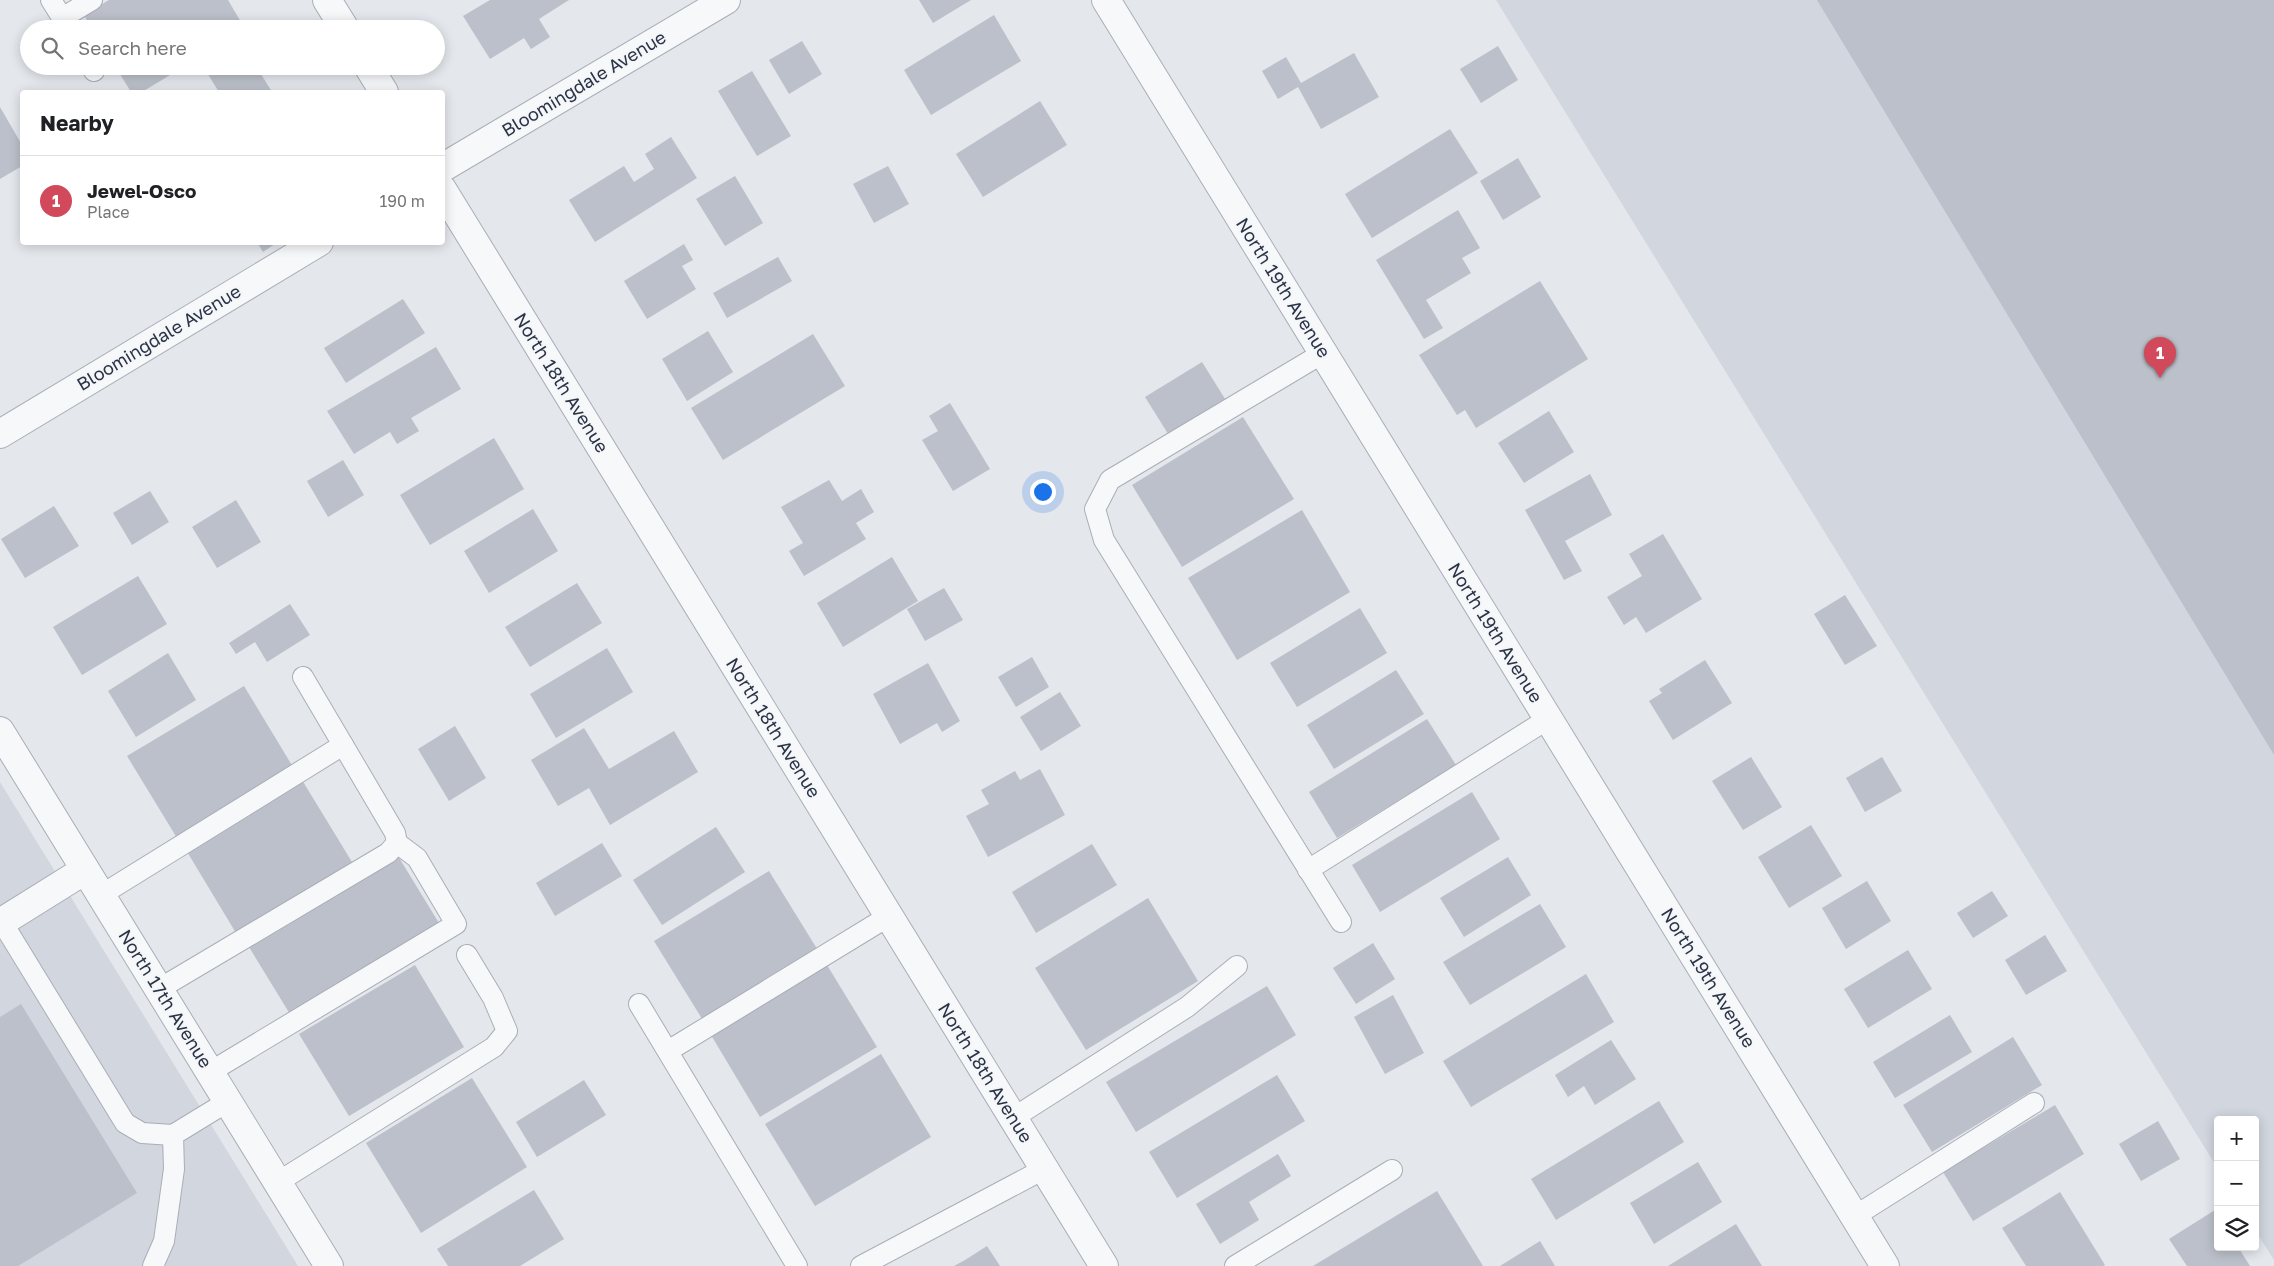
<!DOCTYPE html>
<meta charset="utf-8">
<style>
body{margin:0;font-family:"Golos Text",sans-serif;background:#f6f6f6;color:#202124}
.controls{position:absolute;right:15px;bottom:15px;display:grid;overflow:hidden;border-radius:5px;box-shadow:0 2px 12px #0003}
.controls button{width:45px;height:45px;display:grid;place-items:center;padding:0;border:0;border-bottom:1px solid #e0e0e0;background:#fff;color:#202124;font:25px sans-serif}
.you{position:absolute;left:1042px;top:491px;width:18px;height:18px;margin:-12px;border:4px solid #fff;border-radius:50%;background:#1a73e8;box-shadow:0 0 0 8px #1a73e833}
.badge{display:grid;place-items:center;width:32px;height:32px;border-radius:50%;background:#d1495b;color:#fff;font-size:16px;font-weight:700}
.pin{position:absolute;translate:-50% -41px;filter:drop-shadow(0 1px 2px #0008)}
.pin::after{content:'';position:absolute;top:26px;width:18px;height:15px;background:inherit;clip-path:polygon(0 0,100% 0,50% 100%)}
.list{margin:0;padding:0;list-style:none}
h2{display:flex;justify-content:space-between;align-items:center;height:65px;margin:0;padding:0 20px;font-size:21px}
h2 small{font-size:16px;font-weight:400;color:#757577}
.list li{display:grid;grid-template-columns:32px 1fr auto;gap:15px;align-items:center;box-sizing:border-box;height:90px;padding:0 20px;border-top:1px solid #e0e0e0}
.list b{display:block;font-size:19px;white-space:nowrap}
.list p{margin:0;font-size:16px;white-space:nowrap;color:#757577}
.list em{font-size:16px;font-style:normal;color:#757577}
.icon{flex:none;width:28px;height:28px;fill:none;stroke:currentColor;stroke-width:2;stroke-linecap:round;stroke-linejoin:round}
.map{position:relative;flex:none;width:2274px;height:1266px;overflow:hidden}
.search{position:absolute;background:#fff;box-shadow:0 2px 12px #0003;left:20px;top:20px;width:425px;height:55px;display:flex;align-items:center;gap:12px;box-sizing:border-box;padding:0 18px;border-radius:28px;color:#757577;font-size:19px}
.panel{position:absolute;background:#fff;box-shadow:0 2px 12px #0003;left:20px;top:90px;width:425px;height:155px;border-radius:5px}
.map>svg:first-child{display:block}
.built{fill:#d2d6de}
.building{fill:#bbc0ca}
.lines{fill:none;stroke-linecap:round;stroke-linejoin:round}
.lane-casing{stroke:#a9aeb7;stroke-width:22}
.street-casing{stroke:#a9aeb7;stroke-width:30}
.lane{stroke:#f7f8fa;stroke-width:20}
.street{stroke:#f7f8fa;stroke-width:28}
.labels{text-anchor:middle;stroke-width:4;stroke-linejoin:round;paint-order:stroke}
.street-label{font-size:18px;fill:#2b3445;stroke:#f4f6f9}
</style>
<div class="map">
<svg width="2274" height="1266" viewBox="0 0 2274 1266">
<rect width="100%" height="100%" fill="#e4e7ec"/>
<g class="built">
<path d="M1496 0H2274V1260L2255 1230V1120H2218V1169Z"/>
<path d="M0 782 298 1266H0Z"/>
</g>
<g class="building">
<path d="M109 0H228L245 29H92L84 15Z"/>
<path d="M490 0H569L539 19 550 37 531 49 524 38 490 59 463 16Z"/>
<path d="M919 0H971L933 23Z"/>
<path d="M1817 0H2274V755Z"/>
<path d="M994 15 1021 61 931 115 904 70Z"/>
<path d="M802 41 822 74 789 94 769 60Z"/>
<path d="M1498 46 1518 80 1481 103 1460 69Z"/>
<path d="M1354 53 1379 97 1321 129 1298 87 1278 99 1262 71 1286 57 1301 83Z"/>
<path d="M115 66H185L142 92H131Z"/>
<path d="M206 66H256L272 92H219L204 68Z"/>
<path d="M752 71 791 136 757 156 718 91Z"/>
<path d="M1040 101 1067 145 983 197 956 154Z"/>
<path d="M0 107 22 145V166L0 179Z"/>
<path d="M1450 129 1478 173 1372 238 1345 194Z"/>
<path d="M671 137 697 178 595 242 569 200 624 166 634 182 654 169 645 154Z"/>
<path d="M1518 158 1541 197 1503 220 1480 181Z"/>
<path d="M888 166 909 204 874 223 853 184Z"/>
<path d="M735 176 763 223 725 246 696 199Z"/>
<path d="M1458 210 1480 248 1462 258 1471 273 1426 300 1443 328 1424 339 1376 260Z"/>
<path d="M257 242H278L263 252Z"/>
<path d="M684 244 693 260 682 266 696 289 647 319 624 281Z"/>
<path d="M778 257 792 281 727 318 713 293Z"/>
<path d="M1540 281 1588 359 1476 428 1465 410 1457 415 1419 355Z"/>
<path d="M403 299 425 333 346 383 324 348Z"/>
<path d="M708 331 733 372 687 401 662 359Z"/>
<path d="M813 334 845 386 723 460 691 408Z"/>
<path d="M436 347 461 389 411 418 419 431 397 444 390 432 354 454 327 411Z"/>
<path d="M1202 362 1227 402 1170 437 1145 397Z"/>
<path d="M950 403 990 469 953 491 922 440 938 431 929 416Z"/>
<path d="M1549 411 1574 452 1524 483 1498 443Z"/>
<path d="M1243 417 1294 499 1182 567 1132 485Z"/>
<path d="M494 438 524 489 430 545 400 495Z"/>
<path d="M343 460 364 495 328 517 307 481Z"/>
<path d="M1590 474 1612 515 1565 541 1582 571 1564 580 1525 510Z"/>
<path d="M829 480 842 501 861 489 874 512 856 523 866 539 804 576 789 551 803 543 781 507Z"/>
<path d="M150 491 169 522 132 545 113 513Z"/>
<path d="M236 500 261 542 217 568 192 527Z"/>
<path d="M54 506 79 546 25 578 1 539Z"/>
<path d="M533 509 558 551 489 593 464 551Z"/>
<path d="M1302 510 1350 592 1237 660 1188 578Z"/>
<path d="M1663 534 1702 599 1646 633 1636 617 1624 625 1607 597 1642 576 1629 554Z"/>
<path d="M892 557 918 601 843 647 817 603Z"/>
<path d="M138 576 167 624 82 675 53 627Z"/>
<path d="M577 583 602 623 530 667 505 627Z"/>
<path d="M944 588 963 620 925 641 907 609Z"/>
<path d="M1845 595 1877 646 1845 665 1814 614Z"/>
<path d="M290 604 310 635 267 662 255 642 236 654 229 643Z"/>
<path d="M1360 608 1387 653 1297 707 1270 663Z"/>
<path d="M607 648 633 692 556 738 530 694Z"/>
<path d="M168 653 196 700 136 737 108 691Z"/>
<path d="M1032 657 1049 687 1016 707 998 677Z"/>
<path d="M1705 660 1732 703 1673 740 1649 701 1662 693 1659 689Z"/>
<path d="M928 663 960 721 942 732 937 723 900 744 873 694Z"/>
<path d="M1396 670 1424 714 1334 769 1307 725Z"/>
<path d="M244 686 293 767 177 838 127 756Z"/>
<path d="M1060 692 1081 726 1041 751 1020 717Z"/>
<path d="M1427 719 1456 765 1337 838 1309 792Z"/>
<path d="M455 726 486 778 449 801 418 749Z"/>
<path d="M584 728 609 769 674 731 698 772 610 825 589 788 558 806 531 760Z"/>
<path d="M1751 757 1782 807 1743 830 1712 781Z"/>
<path d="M1882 757 1902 791 1865 812 1846 778Z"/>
<path d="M1040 769 1065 815 988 857 966 816 989 804 981 790 1015 771 1020 780Z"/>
<path d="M302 780 352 862 236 933 186 850Z"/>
<path d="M1472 792 1500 839 1380 912 1352 865Z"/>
<path d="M1811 825 1842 876 1789 908 1758 857Z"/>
<path d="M716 827 745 872 662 925 633 880Z"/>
<path d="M602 843 622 876 555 916 536 883Z"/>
<path d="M1092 844 1117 885 1036 933 1012 892Z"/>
<path d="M398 856 442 928 293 1019 249 947Z"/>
<path d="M1508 857 1531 895 1464 937 1440 898Z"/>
<path d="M769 871 819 952 704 1022 654 941Z"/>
<path d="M1867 881 1891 921 1846 949 1822 908Z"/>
<path d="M1992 891 2008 916 1973 938 1957 913Z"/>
<path d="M1148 898 1198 981 1086 1050 1035 968Z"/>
<path d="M1540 904 1566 947 1470 1005 1443 962Z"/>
<path d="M2045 935 2067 971 2026 995 2005 960Z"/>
<path d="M1373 943 1395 979 1356 1004 1333 968Z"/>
<path d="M1908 950 1932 989 1868 1028 1844 989Z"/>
<path d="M415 965 464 1047 349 1116 299 1034Z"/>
<path d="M827 965 877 1047 760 1117 711 1035Z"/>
<path d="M1586 974 1614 1022 1471 1107 1443 1061Z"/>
<path d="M1267 986 1296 1035 1136 1132 1106 1082Z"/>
<path d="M1393 995 1424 1053 1385 1074 1354 1017Z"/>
<path d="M21 1004 137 1193 18 1266H0V1017Z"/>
<path d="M1950 1015 1972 1052 1895 1098 1873 1062Z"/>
<path d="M2013 1037 2042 1085 1932 1152 1903 1105Z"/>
<path d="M1611 1040 1636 1079 1595 1105 1584 1086 1568 1097 1555 1075Z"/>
<path d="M881 1054 931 1137 815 1206 765 1124Z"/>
<path d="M1277 1075 1305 1121 1177 1198 1149 1152Z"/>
<path d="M472 1078 527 1167 421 1233 366 1143Z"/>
<path d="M584 1080 606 1115 537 1157 516 1122Z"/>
<path d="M1659 1101 1684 1142 1556 1220 1531 1179Z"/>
<path d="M2055 1105 2084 1154 1973 1221 1943 1172Z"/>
<path d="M2158 1121 2180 1159 2141 1181 2119 1144Z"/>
<path d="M1278 1154 1291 1176 1249 1202 1259 1220 1220 1244 1196 1204Z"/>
<path d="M1698 1162 1722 1202 1654 1244 1630 1203Z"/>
<path d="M534 1190 564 1239 520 1266H448L437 1249Z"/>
<path d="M1437 1191 1483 1266H1313Z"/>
<path d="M2060 1192 2105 1265 2103 1266H2026L2002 1228Z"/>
<path d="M2215 1210 2218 1215V1247H2238L2250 1266H2187L2169 1239Z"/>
<path d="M1736 1224 1762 1266H1668Z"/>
<path d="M1540 1241 1555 1266H1500Z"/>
<path d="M987 1246 1000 1266H954L965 1260Z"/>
</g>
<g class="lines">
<g class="lane-casing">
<g id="lane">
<path d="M51 0 69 29"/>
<path d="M62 18 92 0"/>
<path d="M91 66 94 71"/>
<path d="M1323 353 1110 480 1095 509 1104 540 1341 922"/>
<path d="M1308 870 1548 719"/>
<path d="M101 895 343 745"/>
<path d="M2 922 125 1123 142 1133 173 1135 227 1102"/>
<path d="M159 989 388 853 397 843 395 833 303 677"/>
<path d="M639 1004 797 1266"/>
<path d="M668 1051 889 916"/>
<path d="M210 1072 456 924 417 858 397 843"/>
<path d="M1013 1118 1187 1007 1237 966"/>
<path d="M278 1182 494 1047 507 1031 493 998 467 955"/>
<path d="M1855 1216 2034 1103"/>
<path d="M153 1266 164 1241 174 1169 173 1135"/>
<path d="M861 1266 1044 1169"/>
<path d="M1235 1266 1392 1170"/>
</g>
</g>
<g class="street-casing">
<g id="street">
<path d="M327 0 345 29"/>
<path d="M1106 0 1885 1266"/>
<path d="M368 66 384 92"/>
<path d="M442 168 726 0"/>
<path d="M442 189 1104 1266"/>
<path d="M0 434 319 242"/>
<path d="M0 731 329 1266"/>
<path d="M0 923 85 870"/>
</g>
</g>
<use href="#lane" class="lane"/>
<use href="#street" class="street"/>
</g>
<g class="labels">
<g class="street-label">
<text transform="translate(584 84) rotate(-31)" y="6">Bloomingdale Avenue</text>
<text transform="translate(1283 288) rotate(58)" y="6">North 19th Avenue</text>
<text transform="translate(159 338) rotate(-31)" y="6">Bloomingdale Avenue</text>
<text transform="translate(561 383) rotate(58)" y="6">North 18th Avenue</text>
<text transform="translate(1495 633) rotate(58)" y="6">North 19th Avenue</text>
<text transform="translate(773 728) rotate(58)" y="6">North 18th Avenue</text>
<text transform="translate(1708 978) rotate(58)" y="6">North 19th Avenue</text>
<text transform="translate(165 999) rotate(58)" y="6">North 17th Avenue</text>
<text transform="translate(985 1073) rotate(58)" y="6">North 18th Avenue</text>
</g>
</g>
</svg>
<div class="controls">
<button>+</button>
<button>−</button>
<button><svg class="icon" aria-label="layers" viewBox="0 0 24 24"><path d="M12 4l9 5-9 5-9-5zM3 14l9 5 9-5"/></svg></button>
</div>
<div class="you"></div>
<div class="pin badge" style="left:2160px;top:378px">1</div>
<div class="search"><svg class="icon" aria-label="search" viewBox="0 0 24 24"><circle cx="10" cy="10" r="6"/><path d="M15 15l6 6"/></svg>Search here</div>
<section class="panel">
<h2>Nearby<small></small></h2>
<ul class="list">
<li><span class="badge">1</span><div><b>Jewel-Osco</b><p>Place</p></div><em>190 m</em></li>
</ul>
</section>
</div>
